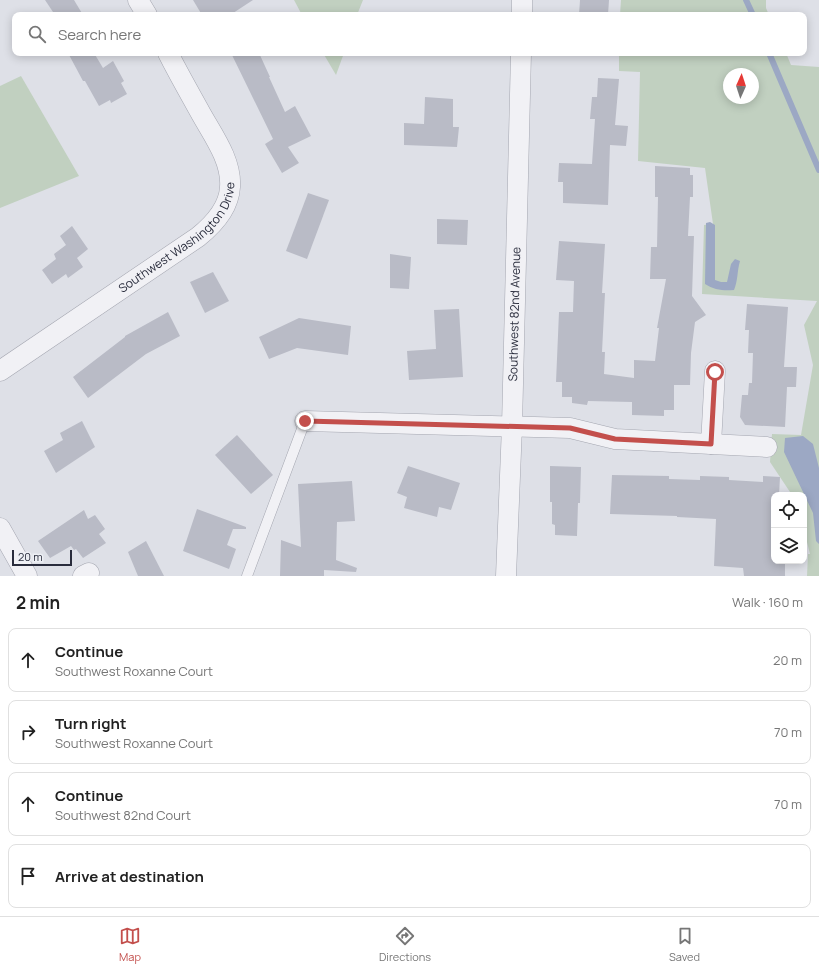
<!DOCTYPE html>
<meta charset="utf-8">
<style>
body{margin:0;font-family:Manrope,sans-serif;background:#f2f2f2;color:#222}
.controls{position:absolute;right:12px;bottom:12px;display:grid;overflow:hidden;border-radius:8px;box-shadow:0 2px 10px #0003}
.controls button{width:36px;height:36px;display:grid;place-items:center;padding:0;border:0;border-bottom:1px solid #e0e0e0;background:#fff;color:#222;font:20px sans-serif}
.compass{position:absolute;left:723px;top:68px;width:36px;height:36px;border-radius:50%;background:#fff;box-shadow:0 2px 10px #0003;rotate:3deg}
.scale{position:absolute;left:12px;bottom:10px;width:60px;box-sizing:border-box;padding-left:4px;border:2px solid #292c3c;border-top:0;font-size:11px;line-height:14px;white-space:nowrap;color:#292c3c;-webkit-text-stroke:3px #edeff4;paint-order:stroke}
.stop{position:absolute;width:12px;height:12px;margin:-9px;border:3px solid #c34f4c;border-radius:50%;background:#fff}
.stop.end{background:#c34f4c;border-color:#fff;box-shadow:0 1px 4px #0008}
.list{margin:0;padding:0;list-style:none}
h2{display:flex;justify-content:space-between;align-items:center;height:52px;margin:0;padding:0 16px;font-size:17px}
h2 small{font-size:13px;font-weight:400;color:#767676}
.list li{display:grid;grid-template-columns:26px 1fr auto;gap:12px;align-items:center;box-sizing:border-box;height:64px;margin:0 8px 8px;padding:0 8px;border:1px solid #e0e0e0;border-radius:8px}
.list b{display:block;font-size:15px;white-space:nowrap}
.list p{margin:0;font-size:13px;white-space:nowrap;color:#767676}
.list em{font-size:13px;font-style:normal;color:#767676}
.icon{flex:none;width:22px;height:22px;fill:none;stroke:currentColor;stroke-width:2;stroke-linecap:round;stroke-linejoin:round}
.map{position:relative;flex:none;width:819px;height:576px;overflow:hidden}
.search{position:absolute;background:#fff;box-shadow:0 2px 10px #0003;left:12px;right:12px;top:12px;height:44px;display:flex;align-items:center;gap:10px;box-sizing:border-box;padding:0 14px;border-radius:8px;color:#767676;font-size:15px}
.sheet{height:340px;background:#fff}
nav{display:flex;justify-content:space-around;align-items:center;box-sizing:border-box;height:56px;border-top:1px solid #e0e0e0;background:#fff;font-size:11px;color:#767676}
nav a{display:grid;justify-items:center;gap:2px}
nav .on{color:#c34f4c}
.map>svg:first-child{display:block}
.green{fill:#c1d0c0;fill-rule:evenodd}
.water{fill:#9ca8c4}
.lines{fill:none;stroke-linecap:round;stroke-linejoin:round}
.stream{stroke:#9ca8c4;stroke-width:6}
.building{fill:#b9bbc6}
.lane-casing{stroke:#a4a6b0;stroke-width:11}
.street-casing{stroke:#a4a6b0;stroke-width:21}
.lane{stroke:#f1f1f5;stroke-width:10}
.street{stroke:#f1f1f5;stroke-width:20}
.route{stroke:#c34f4c;stroke-width:5}
.labels{text-anchor:middle;stroke-width:3;stroke-linejoin:round;paint-order:stroke}
.street-label{font-size:12px;fill:#292c3c;stroke:#edeff4}
</style>
<div class="map">
<svg width="819" height="576" viewBox="0 0 819 576">
<rect width="100%" height="100%" fill="#dee0e7"/>
<g class="green">
<path d="M294 0H363L357 15H302Z"/>
<path d="M621 0H766V8L769 15H620Z"/>
<path d="M323 53H344L336 75Z"/>
<path d="M619 53H786L791 65 819 67V576H807L808 554H810L804 530V495H792L770 462 772 434 801 435 813 365 804 325 817 301 702 294 704 225 713 224 705 168 638 161 640 72 619 71ZM729 74H753V98H729Z"/>
<path d="M21 76 79 176 0 208V86Z"/>
</g>
<g class="water">
<path d="M710 222 715 225V280L721 282H727L731 264 735 259 740 261C737 271 738 281 734 290 724 291 714 290 705 284L706 223Z"/>
<path d="M803 436 813 444 819 468V544L816 541 813 513 784 452 785 438Z"/>
</g>
<g class="lines">
<g class="stream">
<path d="M746 0 753 15"/>
<path d="M769 53 819 170"/>
</g>
</g>
<g class="building">
<path d="M45 0H74L83 15H55Z"/>
<path d="M193 0H253L230 15H202Z"/>
<path d="M580 0H609L608 15H579Z"/>
<path d="M68 53H94L103 68 113 61 124 81 121 83 127 94 111 103 110 100 99 106 85 81H83Z"/>
<path d="M231 53H259L270 77H269L285 112 295 106 311 136 288 147 299 163 282 173 265 144 273 139Z"/>
<path d="M598 78 619 79 615 125 628 126 626 146 610 145 608 205 563 203V182H558L559 163 592 164 595 119H590L592 97H597Z"/>
<path d="M425 97 453 99V127H459L457 147 404 145V123L424 124Z"/>
<path d="M655 166 690 168V175H693V197H690L688 236H694L692 296 706 315 695 322 691 353 690 385H674V410H664V416L632 415V402L588 401 587 405 572 403V397H562V382H556L559 312H573L574 281 556 280 559 241 605 244 602 293H605L602 352H605L604 374 634 378V360L655 361 659 328H657L666 279H650L651 247H657L658 197H655Z"/>
<path d="M308 193 329 200 307 259 286 251Z"/>
<path d="M437 219 468 220 467 245 437 244Z"/>
<path d="M72 226 88 249 77 258 83 267 68 278 66 274 52 284 42 270 56 259 54 254 66 245 60 236Z"/>
<path d="M390 254 411 257 409 289 390 288Z"/>
<path d="M213 272 229 301 205 313 190 282Z"/>
<path d="M747 304 788 307 784 367H797L796 387H787L785 427 745 425 740 417 742 395H748L749 383H752L753 353H748L749 330H745Z"/>
<path d="M459 309 463 377 409 380 407 351 436 349 434 310Z"/>
<path d="M168 312 180 336 146 354 88 398 73 377 125 337V336Z"/>
<path d="M299 318 351 326 348 355 297 348 269 359 259 337Z"/>
<path d="M82 421 95 447 56 473 44 451 63 440 60 433Z"/>
<path d="M237 435 273 475 251 494 215 455Z"/>
<path d="M408 466 460 483 451 510 439 507 437 517 404 508 407 497 397 493Z"/>
<path d="M550 466 581 467 580 503H578L577 536 555 535V525L552 524V502H550Z"/>
<path d="M612 475 669 476V479L700 480V476L729 477V480L763 482V476L780 477 779 495H774V561H785V576H744L743 568 714 566 716 519 677 517V516L610 514Z"/>
<path d="M352 481 355 521 337 522 336 560 357 568 356 572 324 570V576H280L281 540 301 547 298 484Z"/>
<path d="M197 509 246 527V529H233L227 545 236 549 229 569 183 551Z"/>
<path d="M84 510 88 519 95 515 105 529 99 534 106 543 83 558 76 549 74 550 71 546 50 558 38 541Z"/>
<path d="M146 541 164 576H138L128 552Z"/>
</g>
<g class="lines">
<g class="lane-casing">
<path id="lane" d="M247 576 305 421"/>
</g>
<g class="street-casing">
<g id="street">
<path d="M138 0 147 15"/>
<path d="M522 15V0"/>
<path id="s1" d="M0 371 198 237C213 225 229 207 230 187 232 160 212 134 200 112 189 92 178 73 168 53"/>
<path d="M305 421 570 428 615 439 767 447"/>
<path d="M711 444 715 371"/>
<path d="M0 528 27 576"/>
<path d="M83 576 89 573"/>
<path id="s2" d="M506 576 512 426 521 53"/>
</g>
</g>
<use href="#lane" class="lane"/>
<use href="#street" class="street"/>
</g>
<g class="lines">
<path class="route" d="M305 421 570 428 615 439 711 444 715 372"/>
</g>
<g class="labels">
<g class="street-label">
<text dy="4" stroke="none"><textPath href="#s1" startOffset="225">Southwest Washington Drive</textPath></text>
<text dy="4" stroke="none"><textPath href="#s2" startOffset="262">Southwest 82nd Avenue</textPath></text>
</g>
</g>
</svg>
<div class="controls">
<button><svg class="icon" aria-label="locate" viewBox="0 0 24 24"><circle cx="12" cy="12" r="6"/><path d="M12 2v4M12 18v4M2 12h4M18 12h4"/></svg></button>
<button><svg class="icon" aria-label="layers" viewBox="0 0 24 24"><path d="M12 4l9 5-9 5-9-5zM3 14l9 5 9-5"/></svg></button>
</div>
<svg class="compass" viewBox="-18 -18 36 36"><path d="M0-13l5 13h-10z" fill="#e53935"/><path d="M0 13l5-13h-10z" fill="#767676"/></svg>
<div class="scale">20 m</div>
<div class="stop" style="left:715px;top:372px"></div>
<div class="stop end" style="left:305px;top:421px"></div>
<div class="search"><svg class="icon" aria-label="search" viewBox="0 0 24 24"><circle cx="10" cy="10" r="6"/><path d="M15 15l6 6"/></svg>Search here</div>
</div>
<section class="sheet">
<h2>2 min<small>Walk · 160 m</small></h2>
<ul class="list">
<li><svg class="icon" aria-label="ahead" viewBox="0 0 24 24"><path d="M12 20V5M6 11l6-6 6 6"/></svg><div><b>Continue</b><p>Southwest Roxanne Court</p></div><em>20 m</em></li>
<li><svg class="icon" aria-label="right" viewBox="0 0 24 24"><path d="M7 20v-9h11M14 6l5 5-5 5"/></svg><div><b>Turn right</b><p>Southwest Roxanne Court</p></div><em>70 m</em></li>
<li><svg class="icon" aria-label="ahead" viewBox="0 0 24 24"><path d="M12 20V5M6 11l6-6 6 6"/></svg><div><b>Continue</b><p>Southwest 82nd Court</p></div><em>70 m</em></li>
<li><svg class="icon" aria-label="arrive" viewBox="0 0 24 24"><path d="M6 21V4h12l-3 4 3 4H6"/></svg><div><b>Arrive at destination</b></div></li>
</ul>
</section>
<nav>
<a class="on"><svg class="icon" aria-label="map" viewBox="0 0 24 24"><path d="M3 6l6-2 6 2 6-2v14l-6 2-6-2-6 2zM9 4v14M15 6v14"/></svg>Map</a>
<a><svg class="icon" aria-label="directions" viewBox="0 0 24 24"><path d="M12 3l9 9-9 9-9-9zM9 14v-3h6M13 9l2 2-2 2"/></svg>Directions</a>
<a><svg class="icon" aria-label="saved" viewBox="0 0 24 24"><path d="M7 4h10v16l-5-4-5 4z"/></svg>Saved</a>
</nav>
